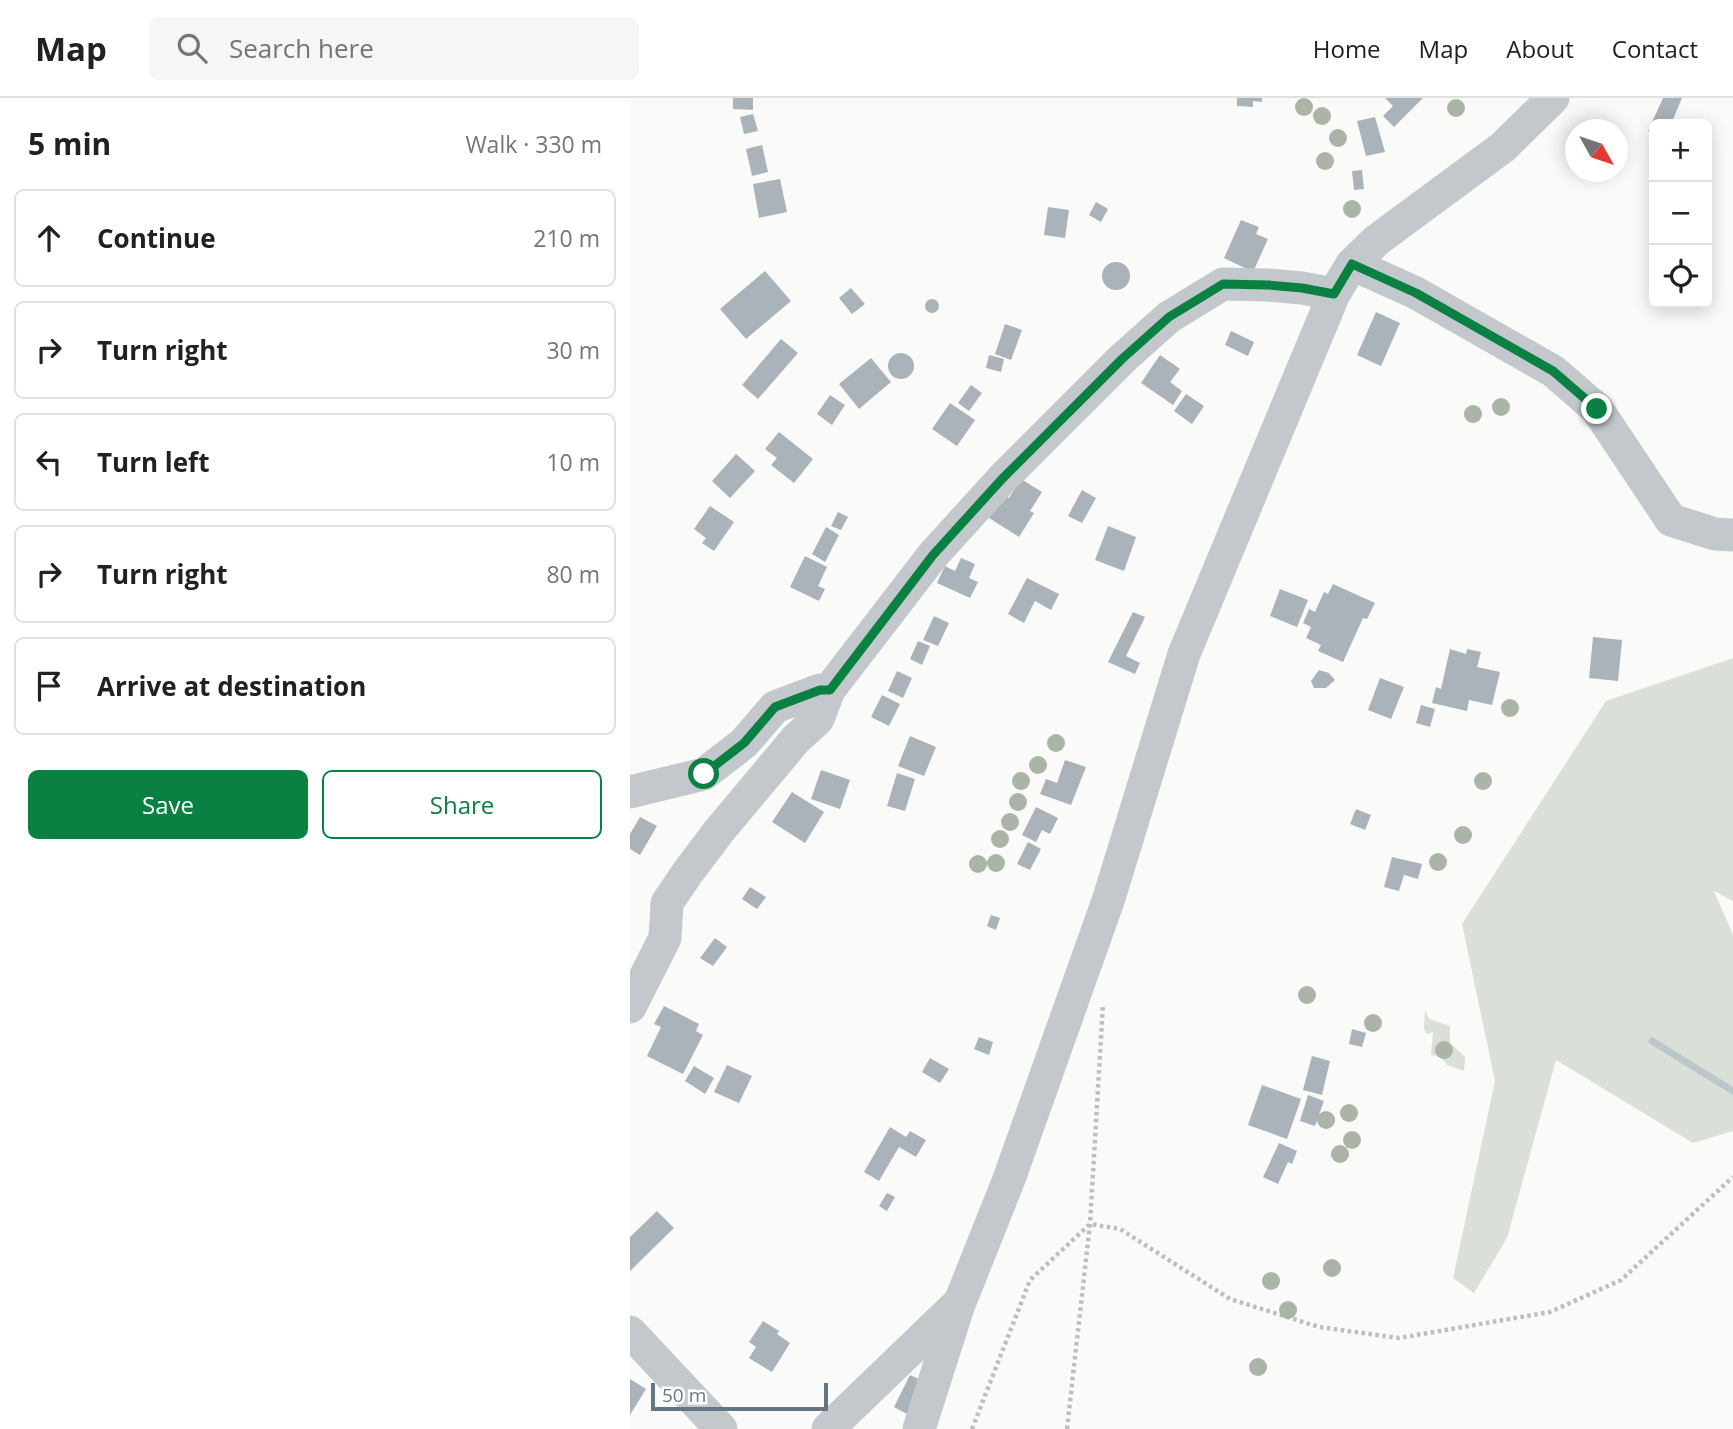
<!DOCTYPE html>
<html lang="en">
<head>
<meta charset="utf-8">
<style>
	body { margin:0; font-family:"Open Sans",sans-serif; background:#f6f6f6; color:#202124 }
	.controls { position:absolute; right:21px; top:21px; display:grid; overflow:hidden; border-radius:10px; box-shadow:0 4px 18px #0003 }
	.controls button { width:63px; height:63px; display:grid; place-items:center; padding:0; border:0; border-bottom:2px solid #e0e0e0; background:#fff; color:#202124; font:35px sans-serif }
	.compass { position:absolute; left:935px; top:21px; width:63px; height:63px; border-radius:50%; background:#fff; box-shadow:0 4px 18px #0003; rotate:130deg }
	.scale { position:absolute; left:21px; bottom:18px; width:177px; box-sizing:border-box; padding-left:7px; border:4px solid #657683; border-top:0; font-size:19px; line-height:24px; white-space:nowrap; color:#657683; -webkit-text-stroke:5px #fff; paint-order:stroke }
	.stop { position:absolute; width:21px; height:21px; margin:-16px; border:5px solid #0b8043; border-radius:50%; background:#fff }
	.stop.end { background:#0b8043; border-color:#fff; box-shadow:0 2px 7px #0008 }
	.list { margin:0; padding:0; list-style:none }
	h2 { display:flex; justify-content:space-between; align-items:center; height:91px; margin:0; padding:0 28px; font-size:30px }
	h2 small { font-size:23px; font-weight:400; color:#757577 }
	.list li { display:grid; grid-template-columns:46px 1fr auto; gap:21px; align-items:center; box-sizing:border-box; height:98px; margin:0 14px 14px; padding:0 14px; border:2px solid #e0e0e0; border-radius:10px }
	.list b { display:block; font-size:26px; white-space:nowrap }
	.list em { font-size:23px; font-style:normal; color:#757577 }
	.actions { display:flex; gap:14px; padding:21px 28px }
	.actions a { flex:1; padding:16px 0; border:2px solid #0b8043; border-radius:10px; text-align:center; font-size:24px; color:#0b8043 }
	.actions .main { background:#0b8043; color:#fff }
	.icon { flex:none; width:38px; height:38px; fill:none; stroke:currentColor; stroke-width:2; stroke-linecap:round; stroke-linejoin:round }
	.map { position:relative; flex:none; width:1103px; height:1331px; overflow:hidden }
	header { display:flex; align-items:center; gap:42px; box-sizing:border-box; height:98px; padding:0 35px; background:#fff; border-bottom:2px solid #e0e0e0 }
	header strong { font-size:33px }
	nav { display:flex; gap:38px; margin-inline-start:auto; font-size:24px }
	.search { width:490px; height:63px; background:#f6f6f6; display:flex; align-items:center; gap:18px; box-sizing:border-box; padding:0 24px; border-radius:10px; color:#757577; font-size:26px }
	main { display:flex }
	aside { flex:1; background:#fff }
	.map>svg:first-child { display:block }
	.green { fill:#dadfd7 }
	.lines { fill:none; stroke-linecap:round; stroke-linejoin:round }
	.stream { stroke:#bbc7cb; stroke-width:7 }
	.building { fill:#aab3b9 }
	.path { stroke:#bbbfc2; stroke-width:4.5; stroke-dasharray:3.5 3.5; stroke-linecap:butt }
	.minor { stroke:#c3c8cc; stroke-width:33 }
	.tree { fill:#aab4a7 }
	.route { stroke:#0b8043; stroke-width:9 }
</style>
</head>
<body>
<header>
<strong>Map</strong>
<div class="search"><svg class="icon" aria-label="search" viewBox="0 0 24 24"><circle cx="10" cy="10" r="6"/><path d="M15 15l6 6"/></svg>Search here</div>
<nav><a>Home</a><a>Map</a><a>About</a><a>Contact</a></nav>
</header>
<main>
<aside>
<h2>5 min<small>Walk · 330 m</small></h2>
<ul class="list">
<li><svg class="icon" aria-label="ahead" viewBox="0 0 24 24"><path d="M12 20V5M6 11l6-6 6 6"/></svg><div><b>Continue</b></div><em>210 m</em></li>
<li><svg class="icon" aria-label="right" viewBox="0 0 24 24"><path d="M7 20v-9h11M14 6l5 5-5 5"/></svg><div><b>Turn right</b></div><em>30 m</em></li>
<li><svg class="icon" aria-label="left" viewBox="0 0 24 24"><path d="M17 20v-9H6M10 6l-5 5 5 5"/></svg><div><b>Turn left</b></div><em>10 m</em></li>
<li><svg class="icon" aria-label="right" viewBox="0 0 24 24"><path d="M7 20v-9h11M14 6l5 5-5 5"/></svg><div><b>Turn right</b></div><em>80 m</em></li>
<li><svg class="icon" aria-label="arrive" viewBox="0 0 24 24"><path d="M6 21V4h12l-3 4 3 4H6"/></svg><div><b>Arrive at destination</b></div></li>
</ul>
<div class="actions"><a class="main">Save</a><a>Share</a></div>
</aside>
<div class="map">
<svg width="1103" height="1331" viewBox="0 0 1103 1331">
	<rect width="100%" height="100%" fill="#fafaf8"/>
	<path class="green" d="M1103,560V803L1084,793L1103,837V1033L1063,1045L926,962L877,1140L844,1195L823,1180L865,983L832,826L976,603Z
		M795,912L799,921L820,928V945L835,959L834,973L817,967L811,959L801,957L803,934L797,936L794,931Z"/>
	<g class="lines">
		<path class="stream" d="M1022,943L1103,993"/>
	</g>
	<path class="building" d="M103,0H123V12L103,11Z
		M607,0H632V4L623,3V9L607,8Z
		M755,0H793L764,29L753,18L763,8Z
		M1033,0H1052L1041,26H1024V36L1018,33Z
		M123,16L128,33L114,36L110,19Z
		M745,19L755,54L736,58L727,23Z
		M132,47L138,74L122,78L116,51Z
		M732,72L734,91L724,92L722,73Z
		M150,81L157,114L129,120L123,86Z
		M466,104L478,111L471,124L459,117Z
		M418,109L439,112L435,140L414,137Z
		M611,122L629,129L626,136L638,141L623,174L594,160Z
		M472 178a14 14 0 1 1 28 0a14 14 0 1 1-28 0Z
		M135,173L161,203L116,241L90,211Z
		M221,190L235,206L222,216L209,200Z
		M295 208a7 7 0 1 1 14 0a7 7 0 1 1-14 0Z
		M746,214L770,225L751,268L727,257Z
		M375,226L392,232L381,262L365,256Z
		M601,233L624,244L618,258L595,247Z
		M151,241L168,255L128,301L112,287Z
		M258 268a13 13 0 1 1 26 0a13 13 0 1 1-26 0Z
		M359,257L374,261L371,274L356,270Z
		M530,257L550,271L540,284L552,293L543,307L511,285Z
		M241,260L261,284L229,311L209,286Z
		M341,287L352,295L339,313L328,305Z
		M556,296L574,308L562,326L544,313Z
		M200,297L215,307L202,327L187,316Z
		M320,305L345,322L327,348L302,331Z
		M149,334L183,361L164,385L141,367L147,360L135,351Z
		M106,356L125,373L100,400L82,383Z
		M391,381L412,394L400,413L404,415L389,439L359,420L374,396L379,400Z
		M452,392L466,400L452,425L438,418Z
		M80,408L104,424L84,453L72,445L76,440L64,431Z
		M208,414L218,419L211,432L201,428Z
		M478,428L506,439L494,473L465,462Z
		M196,429L209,437L195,464L182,456Z
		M175,458L197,469L188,488L195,491L189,503L160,489Z
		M331,460L345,466L339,480L348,484L340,500L307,485L315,468L325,473Z
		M397,480L429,496L421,512L405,503L394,525L378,516Z
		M703,486L745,505L737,521L733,520L713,564L688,553L691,547L676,540L681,529L673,525L679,511L685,514L694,494L698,496Z
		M650,491L678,502L667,529L640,518Z
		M503,514L515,519L496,558L510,565L505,576L478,564Z
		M304,518L319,525L308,548L293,542Z
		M963,539L992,542L988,583L959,580Z
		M288,543L300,548L292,567L280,561Z
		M820,551L836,556L837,551L851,554L847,569L870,574L862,607L839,602L837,613L802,605L806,589L811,591Z
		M689,572L699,575L705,582L696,590H684L681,583Z
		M267,573L282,580L273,600L258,593Z
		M750,580L774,589L761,621L738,612Z
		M252,597L270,606L259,628L241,619Z
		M791,607L805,611L800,629L786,625Z
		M280,638L306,649L294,678L268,668Z
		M435,662L456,669L441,707L410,696L416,681L427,685Z
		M191,672L220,682L210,711L181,701Z
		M267,675L285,681L275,713L257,708Z
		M162,694L194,714L175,745L142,724Z
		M406,709L428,720L420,736L412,732L406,744L392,737Z
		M726,711L741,717L735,732L720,726Z
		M10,719L27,728L10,757L0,751V736Z
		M398,744L411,751L400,772L387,766Z
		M762,759L792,766L788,781L774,777L769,793L754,789Z
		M120,789L136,799L127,811L112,801Z
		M361,817L370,820L366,832L357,828Z
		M85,840L97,849L83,868L70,860Z
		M34,908L69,926L66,933L73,937L53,976L17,958L31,929L24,926Z
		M722,931L736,935L732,949L719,946Z
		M349,939L363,944L359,957L344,951Z
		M682,958L700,963L692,997L673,992Z
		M300,960L319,971L310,985L292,974Z
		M97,967L122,978L109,1005L84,994Z
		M64,968L84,980L75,996L55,983Z
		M632,987L671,1001L657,1041L618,1027Z
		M678,997L694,1003L685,1028L670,1023Z
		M260,1029L276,1039L280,1033L296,1042L286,1059L269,1049L249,1083L234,1074Z
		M649,1045L667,1053L662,1066L658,1064L648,1086L633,1079Z
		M257,1095L265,1099L257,1113L249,1108Z
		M27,1113L44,1130L0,1173V1139Z
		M133,1223L149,1233L147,1236L160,1245L142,1274L119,1260L126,1249L119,1244Z
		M280,1277L293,1283L277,1316L264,1309Z
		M0,1281L16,1291L0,1317Z"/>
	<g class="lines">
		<path class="path" d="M342,1331L400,1182L460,1126L490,1131L600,1201L689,1229L769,1240L920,1214L991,1182L1103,1079
			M437,1331L460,1126L473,906"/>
		<path class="minor" d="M722,166L786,195L923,273L967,311L1041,422L1085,436L1103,437
			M0,694L74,676L114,645L145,609L190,592H199
			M0,909L35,840L37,805L58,774L89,733L166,641L188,621L199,592L303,457L372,381L492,261L539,219L593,186L638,187L672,190L704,196
			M0,1234L91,1331
			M198,1331L330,1204L379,1081L479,800L554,556L704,196L722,166L747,142L873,49L923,0
			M289,1331L329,1206"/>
	</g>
	<g class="tree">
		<circle cx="674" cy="9" r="9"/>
		<circle cx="826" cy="10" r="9"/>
		<circle cx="692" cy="18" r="9"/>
		<circle cx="708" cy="40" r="9"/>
		<circle cx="695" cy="63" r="9"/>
		<circle cx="722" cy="111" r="9"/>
		<circle cx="871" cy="309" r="9"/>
		<circle cx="843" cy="316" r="9"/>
		<circle cx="880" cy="610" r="9"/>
		<circle cx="426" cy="645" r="9"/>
		<circle cx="408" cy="667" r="9"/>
		<circle cx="391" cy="683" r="9"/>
		<circle cx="853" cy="683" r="9"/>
		<circle cx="388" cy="704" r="9"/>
		<circle cx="380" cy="724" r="9"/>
		<circle cx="833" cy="737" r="9"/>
		<circle cx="370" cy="741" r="9"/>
		<circle cx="808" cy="764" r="9"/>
		<circle cx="366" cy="765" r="9"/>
		<circle cx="348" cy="766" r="9"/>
		<circle cx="677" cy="897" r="9"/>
		<circle cx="743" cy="925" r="9"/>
		<circle cx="814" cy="952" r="9"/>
		<circle cx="719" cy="1015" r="9"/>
		<circle cx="696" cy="1022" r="9"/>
		<circle cx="722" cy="1042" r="9"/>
		<circle cx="710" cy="1056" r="9"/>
		<circle cx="702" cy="1170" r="9"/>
		<circle cx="641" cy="1183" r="9"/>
		<circle cx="658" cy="1212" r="9"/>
		<circle cx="628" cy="1269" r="9"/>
	</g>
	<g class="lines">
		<path class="route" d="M74,676L114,645L145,609L190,592H200L303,457L372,381L492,261L539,219L593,186L638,187L672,190L704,196L722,166L786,195L923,273L967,311"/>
	</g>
</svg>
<div class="controls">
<button>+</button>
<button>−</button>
<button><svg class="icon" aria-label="locate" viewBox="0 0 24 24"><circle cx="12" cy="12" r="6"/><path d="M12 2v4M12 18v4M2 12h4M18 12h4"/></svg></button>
</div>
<svg class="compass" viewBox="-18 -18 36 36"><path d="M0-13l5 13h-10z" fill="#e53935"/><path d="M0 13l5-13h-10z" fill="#757577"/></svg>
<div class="scale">50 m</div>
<div class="stop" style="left:74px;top:676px"></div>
<div class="stop end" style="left:967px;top:311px"></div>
</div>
</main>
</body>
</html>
